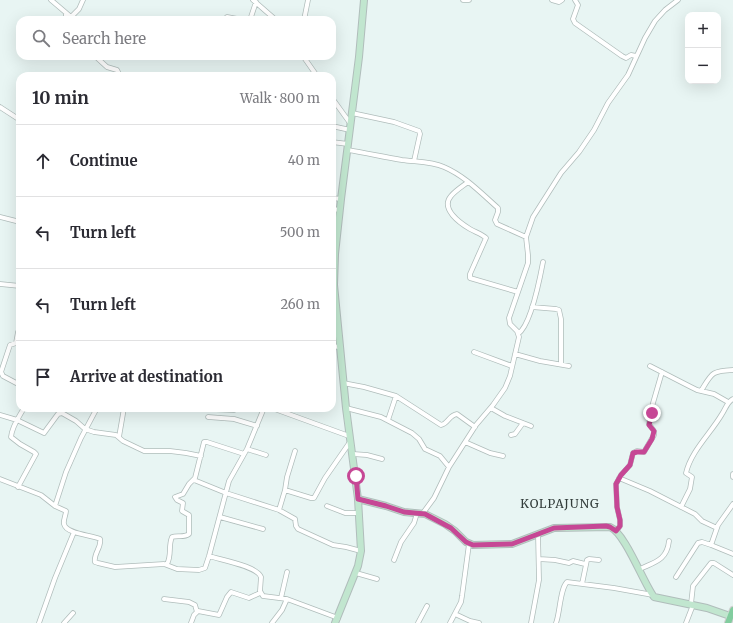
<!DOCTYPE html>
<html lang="en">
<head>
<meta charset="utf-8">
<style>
	body { margin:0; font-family:Merriweather,serif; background:#f2f2f3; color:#2b2b33 }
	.controls { position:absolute; right:12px; top:12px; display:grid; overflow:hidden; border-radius:8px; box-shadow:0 4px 16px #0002 }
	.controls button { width:36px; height:36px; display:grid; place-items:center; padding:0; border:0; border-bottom:1px solid #e1e1e2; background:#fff; color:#2b2b33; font:20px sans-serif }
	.stop { position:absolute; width:12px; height:12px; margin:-9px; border:3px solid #c64795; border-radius:50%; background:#fff }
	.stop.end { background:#c64795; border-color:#fff; box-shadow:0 1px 4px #0008 }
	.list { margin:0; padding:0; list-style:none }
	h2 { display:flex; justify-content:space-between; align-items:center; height:52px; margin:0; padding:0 16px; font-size:17px }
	h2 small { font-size:13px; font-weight:400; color:#7c7c81 }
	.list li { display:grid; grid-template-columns:26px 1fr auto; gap:12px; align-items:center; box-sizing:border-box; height:72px; padding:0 16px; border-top:1px solid #e1e1e2 }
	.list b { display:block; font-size:15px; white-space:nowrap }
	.list em { font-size:13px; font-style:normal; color:#7c7c81 }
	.icon { flex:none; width:22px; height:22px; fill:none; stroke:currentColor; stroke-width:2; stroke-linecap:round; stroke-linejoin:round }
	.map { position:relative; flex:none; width:733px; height:623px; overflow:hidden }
	.search { position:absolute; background:#fff; box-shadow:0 4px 16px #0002; left:16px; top:16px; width:320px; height:44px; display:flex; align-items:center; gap:10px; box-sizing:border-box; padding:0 14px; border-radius:12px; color:#7c7c81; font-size:15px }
	.panel { position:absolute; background:#fff; box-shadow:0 4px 16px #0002; left:16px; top:72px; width:320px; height:340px; border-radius:12px }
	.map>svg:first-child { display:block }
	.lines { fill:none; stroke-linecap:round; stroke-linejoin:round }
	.street-casing { stroke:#b0bdbb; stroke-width:5.5 }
	.secondary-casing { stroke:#b0bdbb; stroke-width:8 }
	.primary-casing { stroke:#cecfcf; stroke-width:8 }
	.street { stroke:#fff; stroke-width:4 }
	.secondary { stroke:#c1e6cf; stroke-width:6 }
	.primary { stroke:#82cd9f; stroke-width:6 }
	.route { stroke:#c64795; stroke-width:5 }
	.labels { text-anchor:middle; stroke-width:3.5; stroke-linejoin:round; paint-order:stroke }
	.quarter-label { font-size:12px; letter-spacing:1px; fill:#333d3b; stroke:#e8f5f3 }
</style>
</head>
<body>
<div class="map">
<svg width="733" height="623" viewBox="0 0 733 623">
	<rect width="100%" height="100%" fill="#e8f5f3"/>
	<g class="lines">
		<g class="street-casing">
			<path id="street" d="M51,0L71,17L79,9L83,0
				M253,0L276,20
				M463,0H469
				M552,0L559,2L562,0
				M575,0L578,5L573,19L575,23L622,56L626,58L631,55L636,56
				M66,20V13
				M224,20L227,17L243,20
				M250,20L256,2
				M304,20L308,0
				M95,56L107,67L117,70L120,76
				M303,56L317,76
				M332,98L350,123
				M0,107L20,120
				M352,113L394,122L419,131L420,134L414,161
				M332,126L350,130
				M332,142L348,144
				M348,150C366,153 384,157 402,160C416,162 431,161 444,167C465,176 481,193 498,208V212L495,220L497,224L526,237
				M468,182C463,186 456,190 451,196C440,209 460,223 470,229C475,232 482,234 486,238L470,274V278L518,292
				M332,198L341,199
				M332,209L340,210
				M0,217L20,222
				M0,284L20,286
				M532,307L556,309L559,310L561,319V364
				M20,329L18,332L16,343L10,345L1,372L3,376L20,385
				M518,334C531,325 540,278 543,262
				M332,346L339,347
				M474,352L512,366
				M515,354L540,361L569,366
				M650,366L689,386L697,390L714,394L728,402
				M343,383L364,387L396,396L441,425C448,424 449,415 457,414L475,427
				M701,391C712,373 711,371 733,370
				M272,408L349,436
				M346,408L381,417L412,433L419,439L425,449L440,456L449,467
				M491,408L505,416L531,426
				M210,409L234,410
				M0,415L17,420L44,433L58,414L62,413L76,421L85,429L94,432L116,435L123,441L144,451H170L186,453L201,456
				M208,417L234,419L257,426
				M388,420L396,396
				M511,435L515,434L523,423
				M119,437L124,408
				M465,442L490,453L503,456
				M247,449L266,455
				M353,454L367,455L382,459
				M733,474V477
				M619,478L650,491L695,514L702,521L717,528
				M0,479L41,495L55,506L66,511C66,515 63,520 64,524C66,534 92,535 100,539C102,547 93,554 95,562L98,563L115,567L164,564L177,569L199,570L205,568L209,556L229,481L247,449L264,408
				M194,480L226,493L279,510L295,519L296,526L298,529L333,545L346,547L361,551
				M18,487L36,454L34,452L20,444L11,437C12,426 19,417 24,408
				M285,490L287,477L295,451
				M733,504L718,525L711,545L733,554
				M55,506L66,472L81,438L97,408
				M327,506L345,513H359
				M681,507L690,489L692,477L686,473C691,451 711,433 722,414C726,408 727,402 733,399
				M279,510L285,490L311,498H314L325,478L350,442
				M423,513L434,498L449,467L476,425L493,405L505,388L510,376L519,337L517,331L510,324L509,318L528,263V255L526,237L533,217L561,173L579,152L594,130L608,103L628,75L645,38L655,21L665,10L678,0
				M220,517L263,529
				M616,531L620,526V520L617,507L616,484L621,475L630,465L633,453L637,451L644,452L654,435V431L649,424L653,403L662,372
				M209,556C221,560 257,566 261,577L260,591L263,596L287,599L338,618
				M539,559L555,560L569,563L573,561L585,564
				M394,560L401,542L414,523L417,513
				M167,564C172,555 168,546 172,537C177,535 184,538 189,534V515L182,511L183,503L177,500L175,497L183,494L189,484L195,478L204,442H207L244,454
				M640,569C655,562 667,560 669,541
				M356,573L377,579
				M676,577L698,543L702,542L711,545
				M582,584L587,560L589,559L599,560
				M281,598L287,572
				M164,599L189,602L195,605L197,612
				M691,604L693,586L711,563H714L733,575
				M455,614L470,621L479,623
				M39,623L55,578L74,532
				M64,623L73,613
				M191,623L194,615L198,611L219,615L227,597L231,592L249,598L260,593
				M272,623L282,610L287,599
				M418,623L427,606
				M450,623L461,602L462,596L469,544
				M531,623L539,580L538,534
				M556,623C560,613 560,589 567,582L614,588L653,595
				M686,623L693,605"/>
		</g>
		<g class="secondary-casing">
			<path id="secondary" d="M358,499L386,506L404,512L425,514L445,524L455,531L466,542L473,545L512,544L554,528L610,527C625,533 643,582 654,597L707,608L730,616
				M335,623L358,566L361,551L358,499L346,408L334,285L335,254L341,199L359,57L364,0"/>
		</g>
		<g class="primary-casing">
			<path id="primary" d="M728,623L733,610"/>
		</g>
		<use href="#street" class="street"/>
		<use href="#secondary" class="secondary"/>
		<use href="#primary" class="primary"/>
	</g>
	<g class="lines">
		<path class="route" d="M356,476L358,499L386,506L404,512L425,514L451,528L466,542L473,545L512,544L554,528L606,526L610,527L616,531L620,526V520L617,507L616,484L621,475L630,465L633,453L637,452H644L652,439L654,431L649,425L652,413"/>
	</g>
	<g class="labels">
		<g class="quarter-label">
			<text x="560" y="508">KOLPAJUNG</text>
		</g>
	</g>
</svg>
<div class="controls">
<button>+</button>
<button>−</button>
</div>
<div class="stop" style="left:356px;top:476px"></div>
<div class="stop end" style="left:652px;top:413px"></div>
<div class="search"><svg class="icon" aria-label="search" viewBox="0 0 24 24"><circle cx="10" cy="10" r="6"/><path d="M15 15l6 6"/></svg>Search here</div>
<section class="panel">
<h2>10 min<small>Walk · 800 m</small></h2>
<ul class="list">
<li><svg class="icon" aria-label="ahead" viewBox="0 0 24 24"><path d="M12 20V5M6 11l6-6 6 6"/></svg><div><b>Continue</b></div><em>40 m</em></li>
<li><svg class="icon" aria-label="left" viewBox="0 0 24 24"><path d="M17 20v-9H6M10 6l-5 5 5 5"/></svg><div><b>Turn left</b></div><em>500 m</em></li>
<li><svg class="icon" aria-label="left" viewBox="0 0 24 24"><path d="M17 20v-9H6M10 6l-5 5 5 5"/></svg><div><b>Turn left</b></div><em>260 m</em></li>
<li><svg class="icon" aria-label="arrive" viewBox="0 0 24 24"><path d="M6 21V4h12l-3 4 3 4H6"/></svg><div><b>Arrive at destination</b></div></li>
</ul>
</section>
</div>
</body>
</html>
